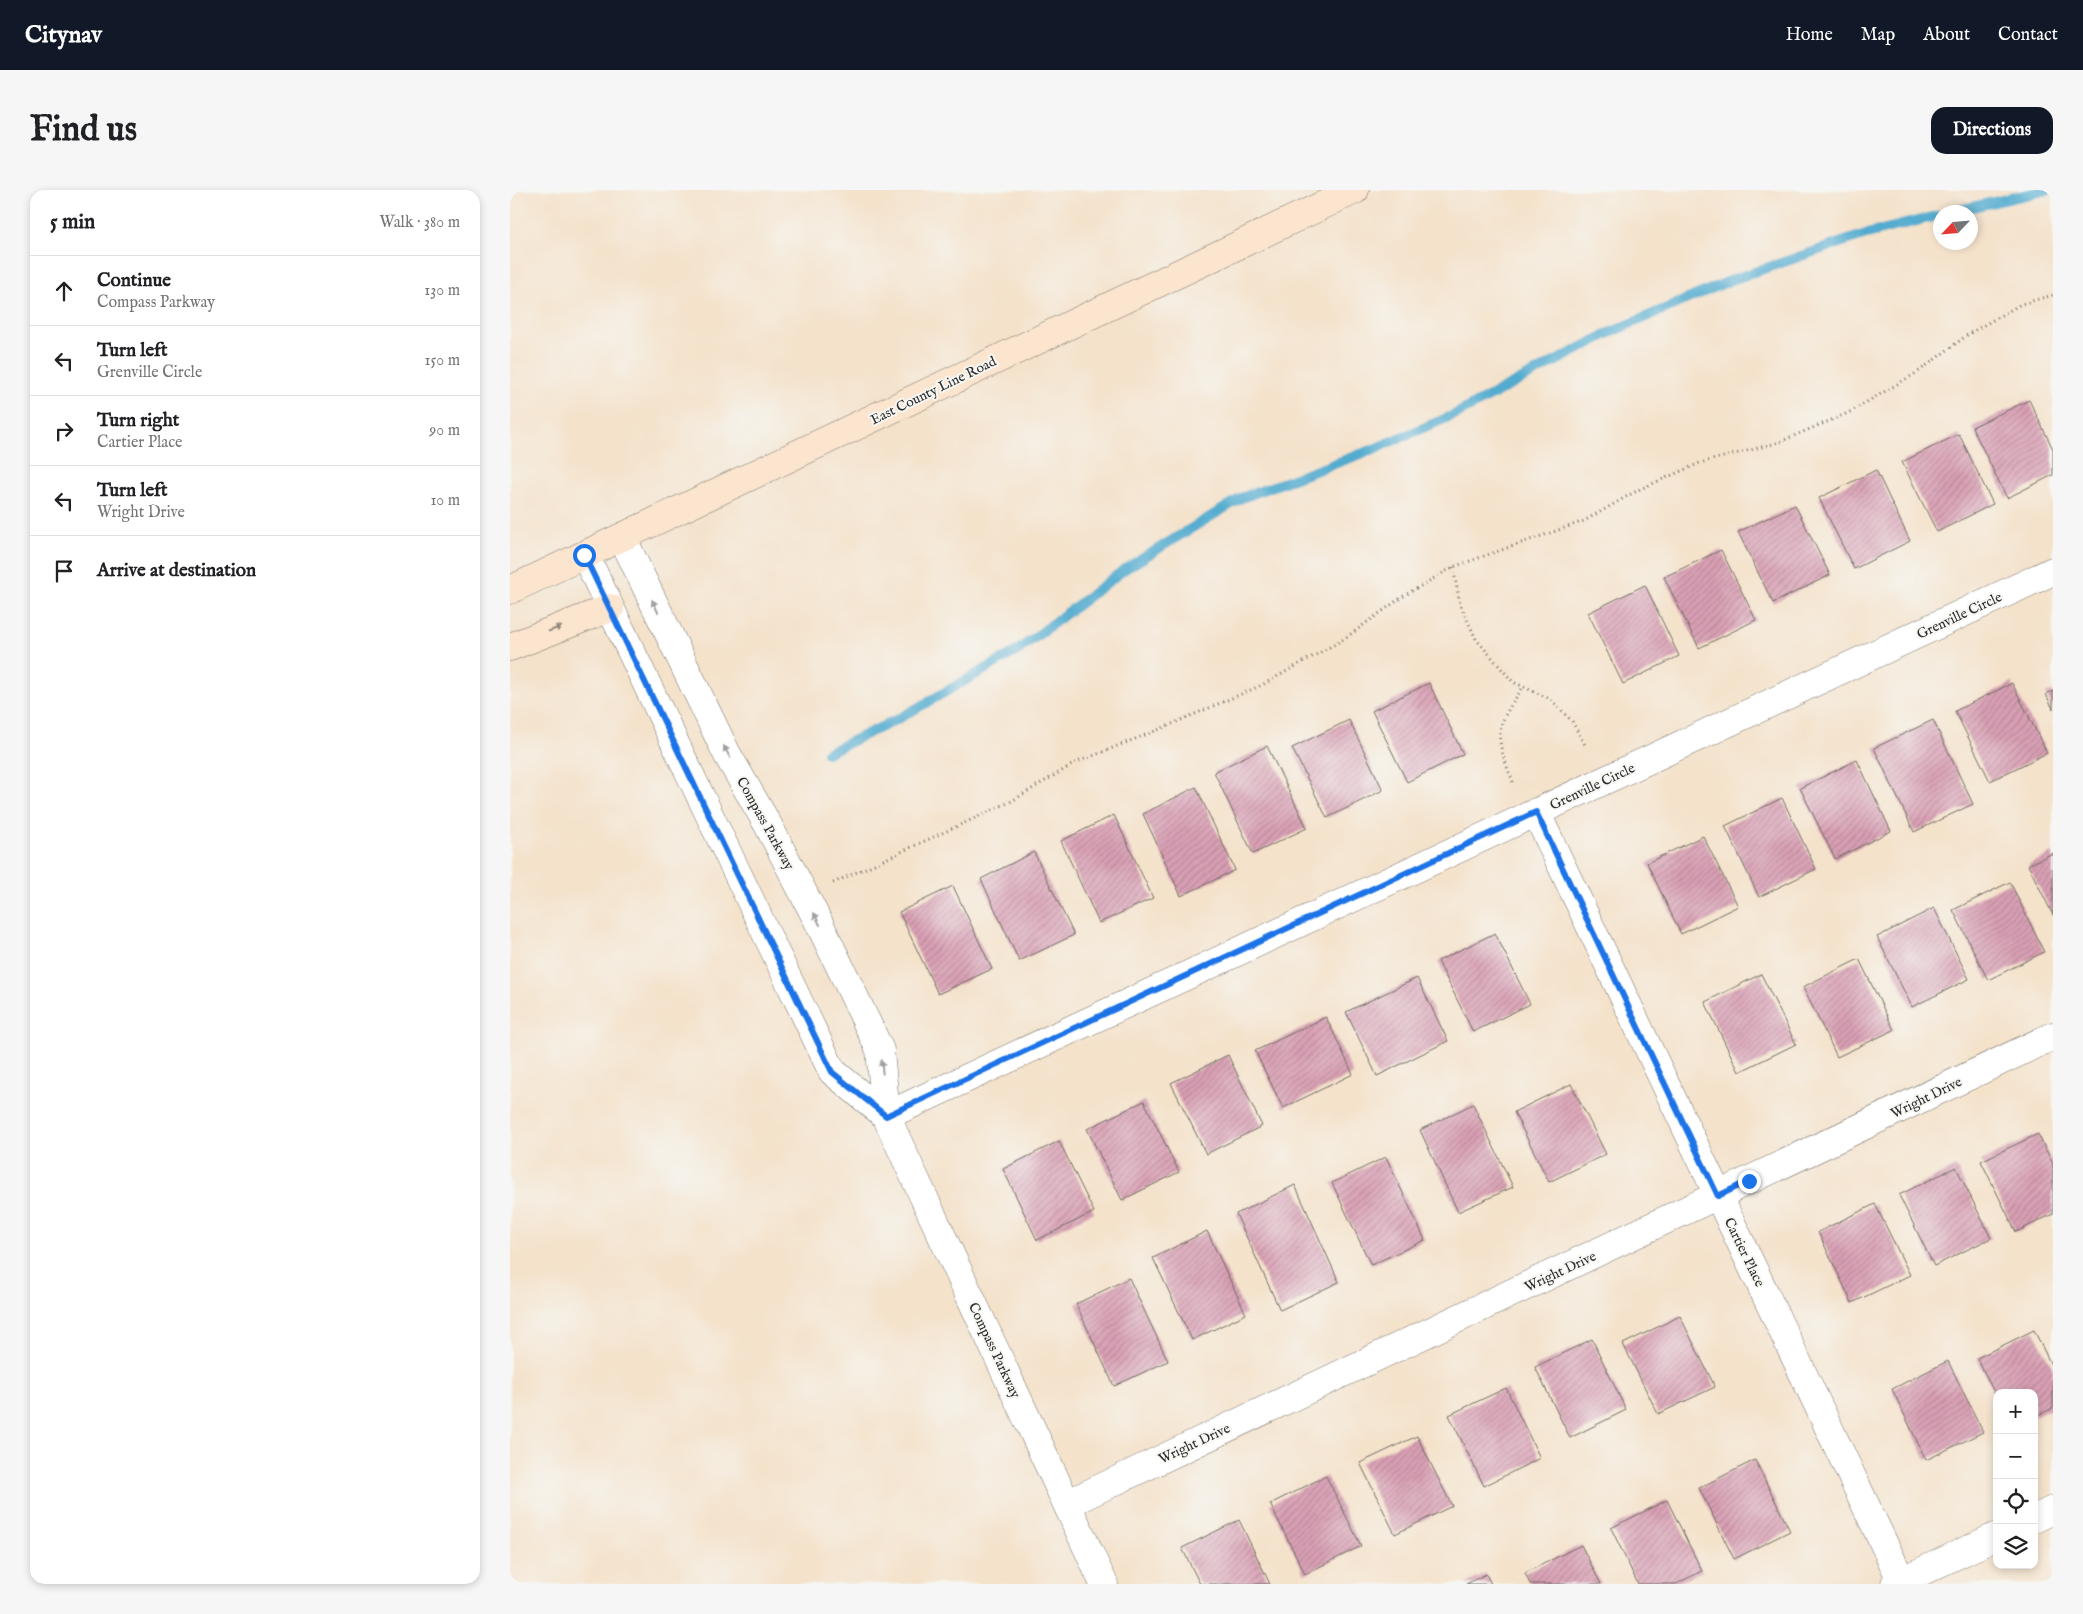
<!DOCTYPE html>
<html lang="en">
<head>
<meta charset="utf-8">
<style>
	body { margin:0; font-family:"IM FELL English",serif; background:#f6f6f6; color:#202124 }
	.controls { position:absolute; right:15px; bottom:15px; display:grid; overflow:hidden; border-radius:10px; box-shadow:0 2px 8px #0003 }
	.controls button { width:45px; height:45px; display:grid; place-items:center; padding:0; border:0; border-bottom:1px solid #e0e0e0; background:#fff; color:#202124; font:25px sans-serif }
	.compass { position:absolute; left:1423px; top:15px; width:45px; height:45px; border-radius:50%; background:#fff; box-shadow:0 2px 8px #0003; rotate:244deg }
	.stop { position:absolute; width:15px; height:15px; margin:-11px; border:4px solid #1a73e8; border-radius:50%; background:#fff }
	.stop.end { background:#1a73e8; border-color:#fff; box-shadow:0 1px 5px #0008 }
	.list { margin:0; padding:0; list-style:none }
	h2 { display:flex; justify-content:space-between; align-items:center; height:65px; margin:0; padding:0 20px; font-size:21px }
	h2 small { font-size:16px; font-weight:400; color:#757577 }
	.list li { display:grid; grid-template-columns:32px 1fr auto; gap:15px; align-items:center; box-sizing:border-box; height:70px; padding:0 20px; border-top:1px solid #e0e0e0 }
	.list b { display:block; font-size:19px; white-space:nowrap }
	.list p { margin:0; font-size:16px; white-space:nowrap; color:#757577 }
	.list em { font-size:16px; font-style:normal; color:#757577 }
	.icon { flex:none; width:28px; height:28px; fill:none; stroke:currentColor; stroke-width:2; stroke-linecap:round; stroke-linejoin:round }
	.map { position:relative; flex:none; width:1543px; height:1394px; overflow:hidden; border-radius:15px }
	header { display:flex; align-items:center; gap:30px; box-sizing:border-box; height:70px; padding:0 25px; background:#111827; color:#fff }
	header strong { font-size:24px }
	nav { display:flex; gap:28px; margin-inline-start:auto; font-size:18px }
	.intro { display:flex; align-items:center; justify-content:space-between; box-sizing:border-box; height:120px; padding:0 30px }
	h1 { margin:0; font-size:35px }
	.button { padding:12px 22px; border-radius:15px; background:#111827; color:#fff; font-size:18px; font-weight:700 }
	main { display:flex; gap:30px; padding:0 30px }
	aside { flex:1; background:#fff; border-radius:15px; box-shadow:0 2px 8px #0003 }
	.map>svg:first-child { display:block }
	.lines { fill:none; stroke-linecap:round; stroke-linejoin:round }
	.stream { stroke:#52abcf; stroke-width:10 }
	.building { fill:url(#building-hatch) }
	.street-casing { stroke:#716b63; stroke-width:29 }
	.secondary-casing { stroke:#716b63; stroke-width:29 }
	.path { stroke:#716b63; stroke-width:3; stroke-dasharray:1 4; stroke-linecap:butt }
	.street { stroke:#fff; stroke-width:28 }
	.secondary { stroke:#fbe5cf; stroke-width:28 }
	.oneway { fill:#a0a0a0 }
	.oneway2 { fill:#93887d }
	.route { stroke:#1a73e8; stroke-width:6 }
	.labels { text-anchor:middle; stroke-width:4; stroke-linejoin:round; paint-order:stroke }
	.street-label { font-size:14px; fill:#2b2b2b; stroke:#f6f6f2 }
</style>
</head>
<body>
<header>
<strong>Citynav</strong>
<nav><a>Home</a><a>Map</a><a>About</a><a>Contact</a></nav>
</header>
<div class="intro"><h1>Find us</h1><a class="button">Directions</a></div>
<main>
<aside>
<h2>5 min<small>Walk · 380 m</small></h2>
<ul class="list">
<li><svg class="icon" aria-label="ahead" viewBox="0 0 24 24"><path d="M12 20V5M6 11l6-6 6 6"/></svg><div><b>Continue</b><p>Compass Parkway</p></div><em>130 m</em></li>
<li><svg class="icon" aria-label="left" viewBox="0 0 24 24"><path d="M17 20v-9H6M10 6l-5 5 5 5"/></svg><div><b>Turn left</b><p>Grenville Circle</p></div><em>150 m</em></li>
<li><svg class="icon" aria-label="right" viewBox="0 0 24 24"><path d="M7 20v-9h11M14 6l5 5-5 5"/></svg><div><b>Turn right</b><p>Cartier Place</p></div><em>90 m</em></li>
<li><svg class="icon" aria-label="left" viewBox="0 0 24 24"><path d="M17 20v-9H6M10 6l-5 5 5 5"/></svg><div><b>Turn left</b><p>Wright Drive</p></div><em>10 m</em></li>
<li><svg class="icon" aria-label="arrive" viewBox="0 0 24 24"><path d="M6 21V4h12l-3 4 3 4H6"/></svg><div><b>Arrive at destination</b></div></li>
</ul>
</aside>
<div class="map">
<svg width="1543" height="1394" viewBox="0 0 1543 1394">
	<defs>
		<pattern id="building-hatch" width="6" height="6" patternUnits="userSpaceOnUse" patternTransform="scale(1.25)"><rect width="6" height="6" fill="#daa0b5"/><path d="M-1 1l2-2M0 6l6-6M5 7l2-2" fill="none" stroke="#b18393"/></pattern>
	</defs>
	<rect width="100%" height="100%" fill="#f6f6f2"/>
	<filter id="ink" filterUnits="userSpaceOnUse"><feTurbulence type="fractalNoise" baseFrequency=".02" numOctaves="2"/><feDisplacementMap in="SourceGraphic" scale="10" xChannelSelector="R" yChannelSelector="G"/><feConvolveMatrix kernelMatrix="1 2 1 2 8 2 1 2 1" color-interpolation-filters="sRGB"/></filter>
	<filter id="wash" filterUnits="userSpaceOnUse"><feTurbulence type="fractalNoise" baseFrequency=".0096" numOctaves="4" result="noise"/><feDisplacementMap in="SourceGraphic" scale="20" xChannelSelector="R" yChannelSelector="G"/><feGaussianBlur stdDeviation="1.12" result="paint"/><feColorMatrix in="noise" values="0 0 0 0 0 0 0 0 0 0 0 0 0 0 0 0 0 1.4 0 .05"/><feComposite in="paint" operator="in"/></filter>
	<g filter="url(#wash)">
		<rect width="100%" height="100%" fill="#f4e2cb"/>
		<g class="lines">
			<path class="stream" d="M1440,22L1537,0
				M317,563L388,529L507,461L615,379L731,308L859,261L946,224L1099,143L1224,89L1353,45L1430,25"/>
		</g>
		<g id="blocks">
			<path class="building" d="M1519,210L1543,259V285L1497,308L1462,237Z
				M1449,244L1483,314L1427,342L1392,272Z
				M1366,280L1400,351L1344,379L1309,308Z
				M1285,315L1320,385L1263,413L1228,342Z
				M1211,360L1246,430L1189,458L1154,387Z
				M1135,395L1169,466L1113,494L1078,423Z
				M919,493L953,564L897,592L862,521Z
				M1502,493L1537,563L1480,591L1445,521Z
				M1543,501V519L1536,504Z
				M839,530L873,600L817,628L782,558Z
				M1423,530L1463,614L1404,642L1364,558Z
				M757,556L797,638L743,664L704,582Z
				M1347,570L1381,641L1325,669L1290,598Z
				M686,597L725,680L671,706L633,624Z
				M1272,608L1306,679L1249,707L1215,636Z
				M604,625L643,708L589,733L551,651Z
				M1193,646L1228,716L1171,744L1137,673Z
				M524,662L564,745L509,771L471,689Z
				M1543,663V725L1518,675Z
				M1500,692L1534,762L1478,790L1443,720Z
				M443,696L482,779L428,804L389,722Z
				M1424,718L1459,789L1402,817L1367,747Z
				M985,743L1020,814L963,842L928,771Z
				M1349,769L1384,840L1327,867L1293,797Z
				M1251,784L1286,854L1229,882L1195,812Z
				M907,788L938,851L867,886L836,822Z
				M816,827L843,884L773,918L745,861Z
				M718,865L752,936L696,964L661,893Z
				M1061,894L1096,964L1039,992L1004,922Z
				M634,911L669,982L612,1010L577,939Z
				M963,914L1003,997L948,1022L910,940Z
				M1528,944L1543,974V1024L1506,1042L1471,971Z
				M549,951L584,1022L527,1050L493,979Z
				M876,967L915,1050L861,1075L822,993Z
				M1446,977L1481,1048L1424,1076L1389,1005Z
				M785,995L829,1092L770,1120L726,1024Z
				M1365,1014L1400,1085L1342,1113L1308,1042Z
				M697,1041L736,1124L682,1150L643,1068Z
				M619,1088L658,1171L604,1196L566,1114Z
				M1170,1126L1205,1197L1148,1224L1113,1154Z
				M1524,1140L1543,1179V1218L1524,1227V1203H1487V1208L1467,1168Z
				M1082,1149L1116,1220L1060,1248L1025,1177Z
				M1438,1171L1473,1242L1416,1270L1382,1199Z
				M996,1198L1030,1268L974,1296L939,1225Z
				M907,1246L942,1316L885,1344L850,1273Z
				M1245,1270L1280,1341L1224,1369L1189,1298Z
				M816,1286L851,1356L795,1384L760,1314Z
				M1157,1310L1192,1381L1166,1394H1128L1101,1338Z
				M729,1330L760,1394H690L672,1358Z
				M1071,1355L1091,1394H1020L1015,1383Z
				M976,1384L981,1394H956Z"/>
		</g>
	</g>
	<g filter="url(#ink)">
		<use href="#blocks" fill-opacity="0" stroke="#716b63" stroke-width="1"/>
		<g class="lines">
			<g class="street-casing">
				<path id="street" d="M112,347L217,564L258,635L309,733L370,860L376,926L594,1394
					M75,365L322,881L376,926
					M1026,622L1393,1394
					M376,926L1543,381
					M557,1314L1543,846
					M1524,1329L1543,1320
					M1385,1394L1487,1346"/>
			</g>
			<g class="secondary-casing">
				<path id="secondary" d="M0,400L845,0
					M0,457L100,418"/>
			</g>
			<path class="path" d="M943,377L950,414L966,449L1003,492L1040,509L1062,531L1076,557
				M1003,592C984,545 984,538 1014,496
				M323,693L500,612L565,573L655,537L752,495L834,449L892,407L943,377L1074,331L1130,299L1190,273L1267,253L1338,223L1408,182L1460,143L1511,114L1543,105"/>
			<use href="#street" class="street"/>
			<use href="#secondary" class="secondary"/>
		</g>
		<defs><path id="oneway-solid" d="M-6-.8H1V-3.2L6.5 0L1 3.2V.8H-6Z" transform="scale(1.25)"/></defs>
		<g class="oneway">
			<use href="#oneway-solid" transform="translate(145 416) rotate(-116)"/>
			<use href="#oneway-solid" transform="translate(217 562) rotate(-118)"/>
			<use href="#oneway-solid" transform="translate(307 729) rotate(-117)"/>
			<use href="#oneway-solid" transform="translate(372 877) rotate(-96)"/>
		</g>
		<use class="oneway2" href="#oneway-solid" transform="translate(45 439) rotate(-21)"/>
	</g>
	<g class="lines" filter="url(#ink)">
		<path class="route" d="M74,365L322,882L376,926L1026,622L1208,1006L1239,991"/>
	</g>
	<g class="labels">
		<g class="street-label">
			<text transform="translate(423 200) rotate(-26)" y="5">East County Line Road</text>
			<text transform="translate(1449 425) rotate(-25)" y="5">Grenville Circle</text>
			<text transform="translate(1082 596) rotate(-25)" y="5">Grenville Circle</text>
			<text transform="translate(256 633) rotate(61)" y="5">Compass Parkway</text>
			<text transform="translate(1416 907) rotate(-26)" y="5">Wright Drive</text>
			<text transform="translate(1235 1062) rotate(64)" y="5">Cartier Place</text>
			<text transform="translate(1050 1081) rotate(-25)" y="5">Wright Drive</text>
			<text transform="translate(485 1160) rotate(65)" y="5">Compass Parkway</text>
			<text transform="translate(684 1253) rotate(-25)" y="5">Wright Drive</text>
		</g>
	</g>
</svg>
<div class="controls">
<button>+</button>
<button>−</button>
<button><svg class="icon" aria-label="locate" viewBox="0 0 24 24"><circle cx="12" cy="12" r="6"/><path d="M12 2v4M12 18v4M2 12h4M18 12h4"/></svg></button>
<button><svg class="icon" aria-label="layers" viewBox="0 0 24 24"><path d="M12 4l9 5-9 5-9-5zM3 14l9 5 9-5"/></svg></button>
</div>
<svg class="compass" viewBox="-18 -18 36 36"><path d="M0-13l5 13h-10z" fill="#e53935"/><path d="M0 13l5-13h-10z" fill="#757577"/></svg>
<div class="stop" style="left:74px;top:365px"></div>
<div class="stop end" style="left:1239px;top:991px"></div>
</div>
</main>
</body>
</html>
